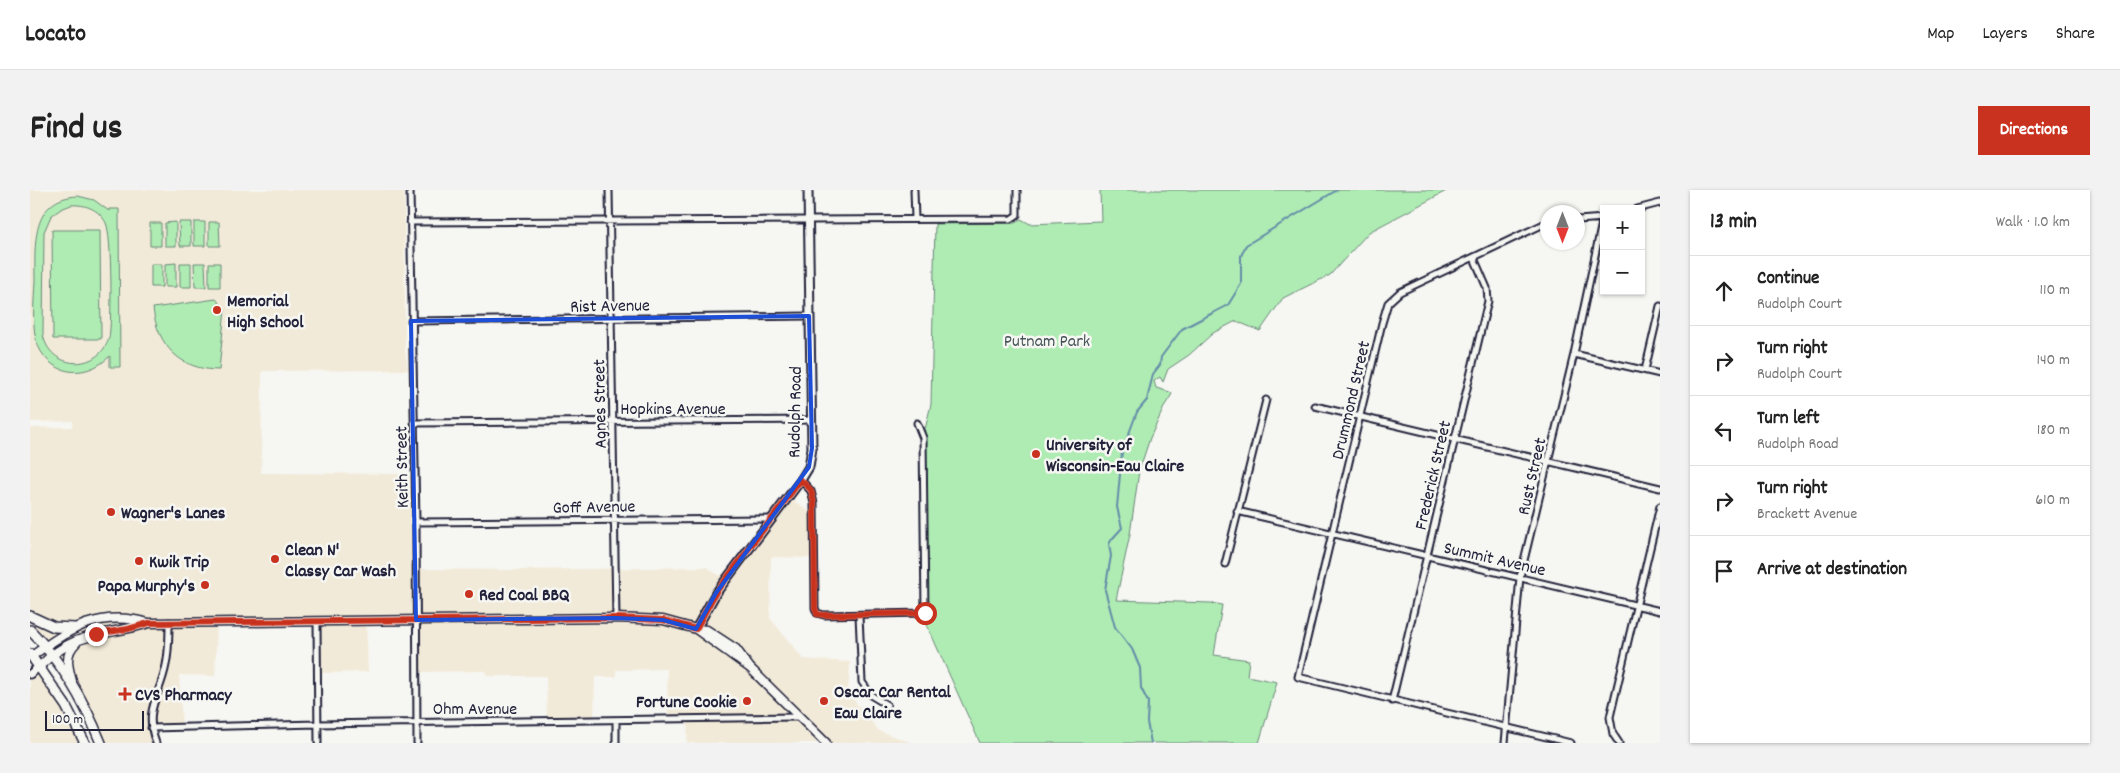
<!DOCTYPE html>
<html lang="en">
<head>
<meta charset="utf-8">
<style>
	body { margin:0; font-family:Dekko,sans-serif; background:#f2f2f2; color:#222 }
	.controls { position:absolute; right:15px; top:15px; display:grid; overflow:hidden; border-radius:0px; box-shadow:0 1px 4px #0004 }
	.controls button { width:45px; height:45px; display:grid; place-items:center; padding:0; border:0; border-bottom:1px solid #e0e0e0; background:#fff; color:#222; font:25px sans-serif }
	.compass { position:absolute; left:1510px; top:15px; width:45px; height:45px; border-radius:50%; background:#fff; box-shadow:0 1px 4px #0004; rotate:180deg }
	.scale { position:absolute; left:15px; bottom:12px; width:99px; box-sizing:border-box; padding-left:5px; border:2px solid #22223b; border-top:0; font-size:14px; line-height:18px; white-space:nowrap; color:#22223b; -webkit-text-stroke:4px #f6f6f2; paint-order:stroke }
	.stop { position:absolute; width:15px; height:15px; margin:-11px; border:4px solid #c8321e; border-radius:50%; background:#fff }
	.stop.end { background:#c8321e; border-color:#fff; box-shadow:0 1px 5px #0008 }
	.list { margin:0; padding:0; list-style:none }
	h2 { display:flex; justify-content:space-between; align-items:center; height:65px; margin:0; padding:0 20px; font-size:21px }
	h2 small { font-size:16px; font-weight:400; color:#767676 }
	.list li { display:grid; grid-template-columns:32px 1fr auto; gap:15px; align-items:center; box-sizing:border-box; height:70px; padding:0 20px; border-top:1px solid #e0e0e0 }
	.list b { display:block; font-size:19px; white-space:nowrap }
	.list p { margin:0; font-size:16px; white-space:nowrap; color:#767676 }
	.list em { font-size:16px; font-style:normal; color:#767676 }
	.icon { flex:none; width:28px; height:28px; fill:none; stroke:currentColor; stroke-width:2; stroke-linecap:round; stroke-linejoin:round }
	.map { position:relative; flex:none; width:1630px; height:553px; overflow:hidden; border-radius:0px }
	header { display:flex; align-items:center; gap:30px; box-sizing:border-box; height:70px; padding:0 25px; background:#fff; border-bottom:1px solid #e0e0e0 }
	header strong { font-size:24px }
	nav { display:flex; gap:28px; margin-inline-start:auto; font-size:18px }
	.intro { display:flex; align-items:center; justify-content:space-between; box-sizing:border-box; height:120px; padding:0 30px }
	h1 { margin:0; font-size:35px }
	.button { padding:12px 22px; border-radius:0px; background:#c8321e; color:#fff; font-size:18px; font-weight:700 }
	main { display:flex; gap:30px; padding:0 30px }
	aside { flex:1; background:#fff; border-radius:0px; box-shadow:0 1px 4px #0004 }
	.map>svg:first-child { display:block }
	.built { fill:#f2ead8 }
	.green { fill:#afecb3; stroke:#688777; fill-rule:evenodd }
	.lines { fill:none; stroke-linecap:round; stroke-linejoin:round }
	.stream { stroke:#638ca8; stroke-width:2 }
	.minor-casing { stroke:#22223b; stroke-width:9 }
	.tertiary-casing { stroke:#22223b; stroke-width:11 }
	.secondary-casing { stroke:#22223b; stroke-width:11 }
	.primary-casing { stroke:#22223b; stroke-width:12 }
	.minor { stroke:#f6f6f2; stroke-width:5 }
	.tertiary { stroke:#f6f6f2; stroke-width:7 }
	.secondary { stroke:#f6f6f2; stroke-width:8 }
	.primary { stroke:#f6f6f2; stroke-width:9 }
	.route { stroke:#c8321e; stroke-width:6 }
	.marked { fill:none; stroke:#1d4ed8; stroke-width:4; stroke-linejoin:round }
	.poi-dot { fill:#c8321e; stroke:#f6f6f2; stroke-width:2 }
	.labels { text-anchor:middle; stroke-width:5; stroke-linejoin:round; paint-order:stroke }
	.poi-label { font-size:18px; font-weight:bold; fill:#22223b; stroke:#f6f6f2; text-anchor:start }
	.street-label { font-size:18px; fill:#22223b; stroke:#f6f6f2 }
	.park-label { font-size:18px; fill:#455459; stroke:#f6f6f2 }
</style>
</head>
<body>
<header>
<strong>Locato</strong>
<nav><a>Map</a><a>Layers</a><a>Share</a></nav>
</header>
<div class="intro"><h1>Find us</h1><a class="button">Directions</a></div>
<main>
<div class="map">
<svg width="1630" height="553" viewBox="0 0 1630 553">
	<rect width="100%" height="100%" fill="#f6f6f2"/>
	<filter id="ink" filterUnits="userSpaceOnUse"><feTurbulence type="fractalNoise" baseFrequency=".02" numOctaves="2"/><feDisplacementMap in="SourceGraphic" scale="10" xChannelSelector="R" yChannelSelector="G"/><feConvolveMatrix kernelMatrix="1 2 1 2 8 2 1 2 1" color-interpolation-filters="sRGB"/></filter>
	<g filter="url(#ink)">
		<path class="built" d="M0,0H374L375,161L378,180L232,181L231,283L385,284L386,379L494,380L676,377L690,386L708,373L758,308L770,315L784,326V368L741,367L740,428L773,469L820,472L818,503L849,541L882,553H657L658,530H638L637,479L586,480V487H565L564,531L517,532L516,486H457L456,481L386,482V431H336L338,482L287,483V431L187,432L185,486L149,485L152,537L121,538L126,553H71L37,487L0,430V238L42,237L43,231L0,232Z
			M0,464L55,553H0Z"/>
		<path class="green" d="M1070,0H1418L1339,42L1300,85L1253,108L1230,141L1206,131L1183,143L1159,165L1138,179L1133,192L1130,187L1124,191L1126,198L1140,202L1142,204L1135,215L1120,248L1109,281L1100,344L1086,410L1181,413L1192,415L1184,465L1219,470L1217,486L1247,492L1229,553H950L893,426L895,425L893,248L901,214L905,34L985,33L991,29L1000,34L1071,31Z
			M48,6L64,10L79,21V19H89L90,177H80V166C55,191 17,186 6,150C2,132 4,111 5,92C5,56 0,8 48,6ZM41,15C55,14 69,19 76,33C82,45 82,132 79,148C68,183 19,180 13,144L14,42L21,26L31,19Z
			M146,32V56H135V33Z
			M149,32H161V56H150Z
			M164,32H175V56H164Z
			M179,32H189L190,56H179Z
			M120,33H131V56H120Z
			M22,40H70L71,149H23Z
			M146,73V97H135V74Z
			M150,73H161V97H150Z
			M164,73H175L176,97H165Z
			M179,73H190V97H179Z
			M121,74H132V97H121Z
			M186,109L195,119L189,180C150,180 127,155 123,118Z"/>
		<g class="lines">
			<path class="stream" d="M1121,553L1117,532L1118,512L1111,498L1110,478L1102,459L1085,437L1075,400L1081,366L1079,354L1082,349L1092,338L1087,317L1092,262L1107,222L1117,210L1123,184L1130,175L1131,167L1152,139L1198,115L1211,94V66L1216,55L1307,0"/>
			<g class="minor-casing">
				<path id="minor" d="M380,0L386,332L387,553
					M579,0L586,428
					M884,0L885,29
					M1607,19L1630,13
					M1548,30L1574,28
					M380,32L981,29L987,25V0
					M1518,32L1370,102L1358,113L1352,133L1268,487L1541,553
					M381,131L779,126
					M1544,164L1630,184
					M1615,180L1630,116
					M1285,216L1630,298
					M385,233L782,230
					M771,290L781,301L784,313L785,418L787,423L794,425L895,423L893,248L887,233
					M1207,321L1630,421
					M386,332L742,329
					M1195,374L1236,210
					M829,425L832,492L842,506L857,515
					M287,431L288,553
					M1362,511L1458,111L1457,98L1444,68
					M121,538L287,534L769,527
					M126,553C113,519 130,507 136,475C139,461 139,446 139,432
					M586,553V531
					M1475,553L1490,387L1544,164L1573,28
					M1589,553L1583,544L1580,527L1630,316"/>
			</g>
			<g class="tertiary-casing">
				<path id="tertiary" d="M666,439L686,403L771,290L779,277L782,258L778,0
					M0,484L9,477"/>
			</g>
			<g class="secondary-casing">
				<path id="secondary" d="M666,439L720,478L796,553
					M2,466C40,438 70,419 119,433
					M9,477C47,439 74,447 119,433L586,428L633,430L666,439L677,440L706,459L720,478
					M42,491C38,477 34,464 46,453"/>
			</g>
			<g class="primary-casing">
				<path id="primary" d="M0,426L24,437L45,438
					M0,440C31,471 55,513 71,553
					M0,464L36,516L55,553"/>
			</g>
			<use href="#minor" class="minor"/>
			<use href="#tertiary" class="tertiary"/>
			<use href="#secondary" class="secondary"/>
			<use href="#primary" class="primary"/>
		</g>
	</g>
	<g class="lines" filter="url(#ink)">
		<path class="route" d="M66,444L98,439L119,433L586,428L633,430L666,439L686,402L771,290L781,300L784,313L785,418L787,424L794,425L895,423"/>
	</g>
	<path class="marked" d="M779,126L782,258L779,277L686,403L666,439L633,430L586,428L386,430L381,131Z"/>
	<g class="poi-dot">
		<circle cx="187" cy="120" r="5"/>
		<circle cx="1006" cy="264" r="5"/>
		<circle cx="81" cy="322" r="5"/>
		<circle cx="245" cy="369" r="5"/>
		<circle cx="109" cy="371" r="5"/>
		<circle cx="175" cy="395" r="5"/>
		<circle cx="439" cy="404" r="5"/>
		<path d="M92.5 496.5h5v5h5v5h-5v5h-5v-5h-5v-5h5z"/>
		<circle cx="717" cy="511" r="5"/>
		<circle cx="794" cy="511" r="5"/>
	</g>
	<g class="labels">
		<g class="poi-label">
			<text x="197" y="116">Memorial<tspan x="197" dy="21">High School</tspan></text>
			<text x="1016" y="260">University of<tspan x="1016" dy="21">Wisconsin-Eau Claire</tspan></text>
			<text x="91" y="328">Wagner's Lanes</text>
			<text x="255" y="365">Clean N'<tspan x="255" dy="21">Classy Car Wash</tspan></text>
			<text x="119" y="377">Kwik Trip</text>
			<text x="165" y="401" text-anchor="end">Papa Murphy's</text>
			<text x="449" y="410">Red Coal BBQ</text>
			<text x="804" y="507">Oscar Car Rental<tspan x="804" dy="21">Eau Claire</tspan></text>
			<text x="105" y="510">CVS Pharmacy</text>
			<text x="707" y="517" text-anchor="end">Fortune Cookie</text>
		</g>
		<g class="street-label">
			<text transform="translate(580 115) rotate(-1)" y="6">Rist Avenue</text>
			<text transform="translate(1320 210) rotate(-77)" y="6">Drummond Street</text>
			<text transform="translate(569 214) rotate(-91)" y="6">Agnes Street</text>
			<text x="643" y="224">Hopkins Avenue</text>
			<text transform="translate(764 222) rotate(-89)" y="6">Rudolph Road</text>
			<text transform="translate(371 277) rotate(-91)" y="6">Keith Street</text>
			<text transform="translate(1402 285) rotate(-77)" y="6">Frederick Street</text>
			<text transform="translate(1501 286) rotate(-77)" y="6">Rust Street</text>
			<text transform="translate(564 316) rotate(-1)" y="6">Goff Avenue</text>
			<text transform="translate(1465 368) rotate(13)" y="6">Summit Avenue</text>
			<text x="445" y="524">Ohm Avenue</text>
		</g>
		<g class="park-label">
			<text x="1017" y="156">Putnam Park</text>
		</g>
	</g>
</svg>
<div class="controls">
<button>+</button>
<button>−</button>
</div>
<svg class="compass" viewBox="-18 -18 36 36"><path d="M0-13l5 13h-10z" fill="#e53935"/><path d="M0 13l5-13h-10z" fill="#767676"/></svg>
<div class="scale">100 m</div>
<div class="stop" style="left:895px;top:423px"></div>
<div class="stop end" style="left:66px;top:444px"></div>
</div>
<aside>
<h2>13 min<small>Walk · 1.0 km</small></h2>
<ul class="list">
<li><svg class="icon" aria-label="ahead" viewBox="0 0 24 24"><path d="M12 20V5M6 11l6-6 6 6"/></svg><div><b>Continue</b><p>Rudolph Court</p></div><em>110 m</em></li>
<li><svg class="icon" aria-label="right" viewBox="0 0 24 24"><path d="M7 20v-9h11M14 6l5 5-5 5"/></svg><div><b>Turn right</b><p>Rudolph Court</p></div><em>140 m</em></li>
<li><svg class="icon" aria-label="left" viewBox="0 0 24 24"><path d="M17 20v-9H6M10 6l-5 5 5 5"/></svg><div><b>Turn left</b><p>Rudolph Road</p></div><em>180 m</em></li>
<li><svg class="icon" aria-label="right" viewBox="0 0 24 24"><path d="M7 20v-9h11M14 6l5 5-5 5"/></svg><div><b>Turn right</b><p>Brackett Avenue</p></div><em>610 m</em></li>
<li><svg class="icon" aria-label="arrive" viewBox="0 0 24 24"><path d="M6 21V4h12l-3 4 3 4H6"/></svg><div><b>Arrive at destination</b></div></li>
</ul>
</aside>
</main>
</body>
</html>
